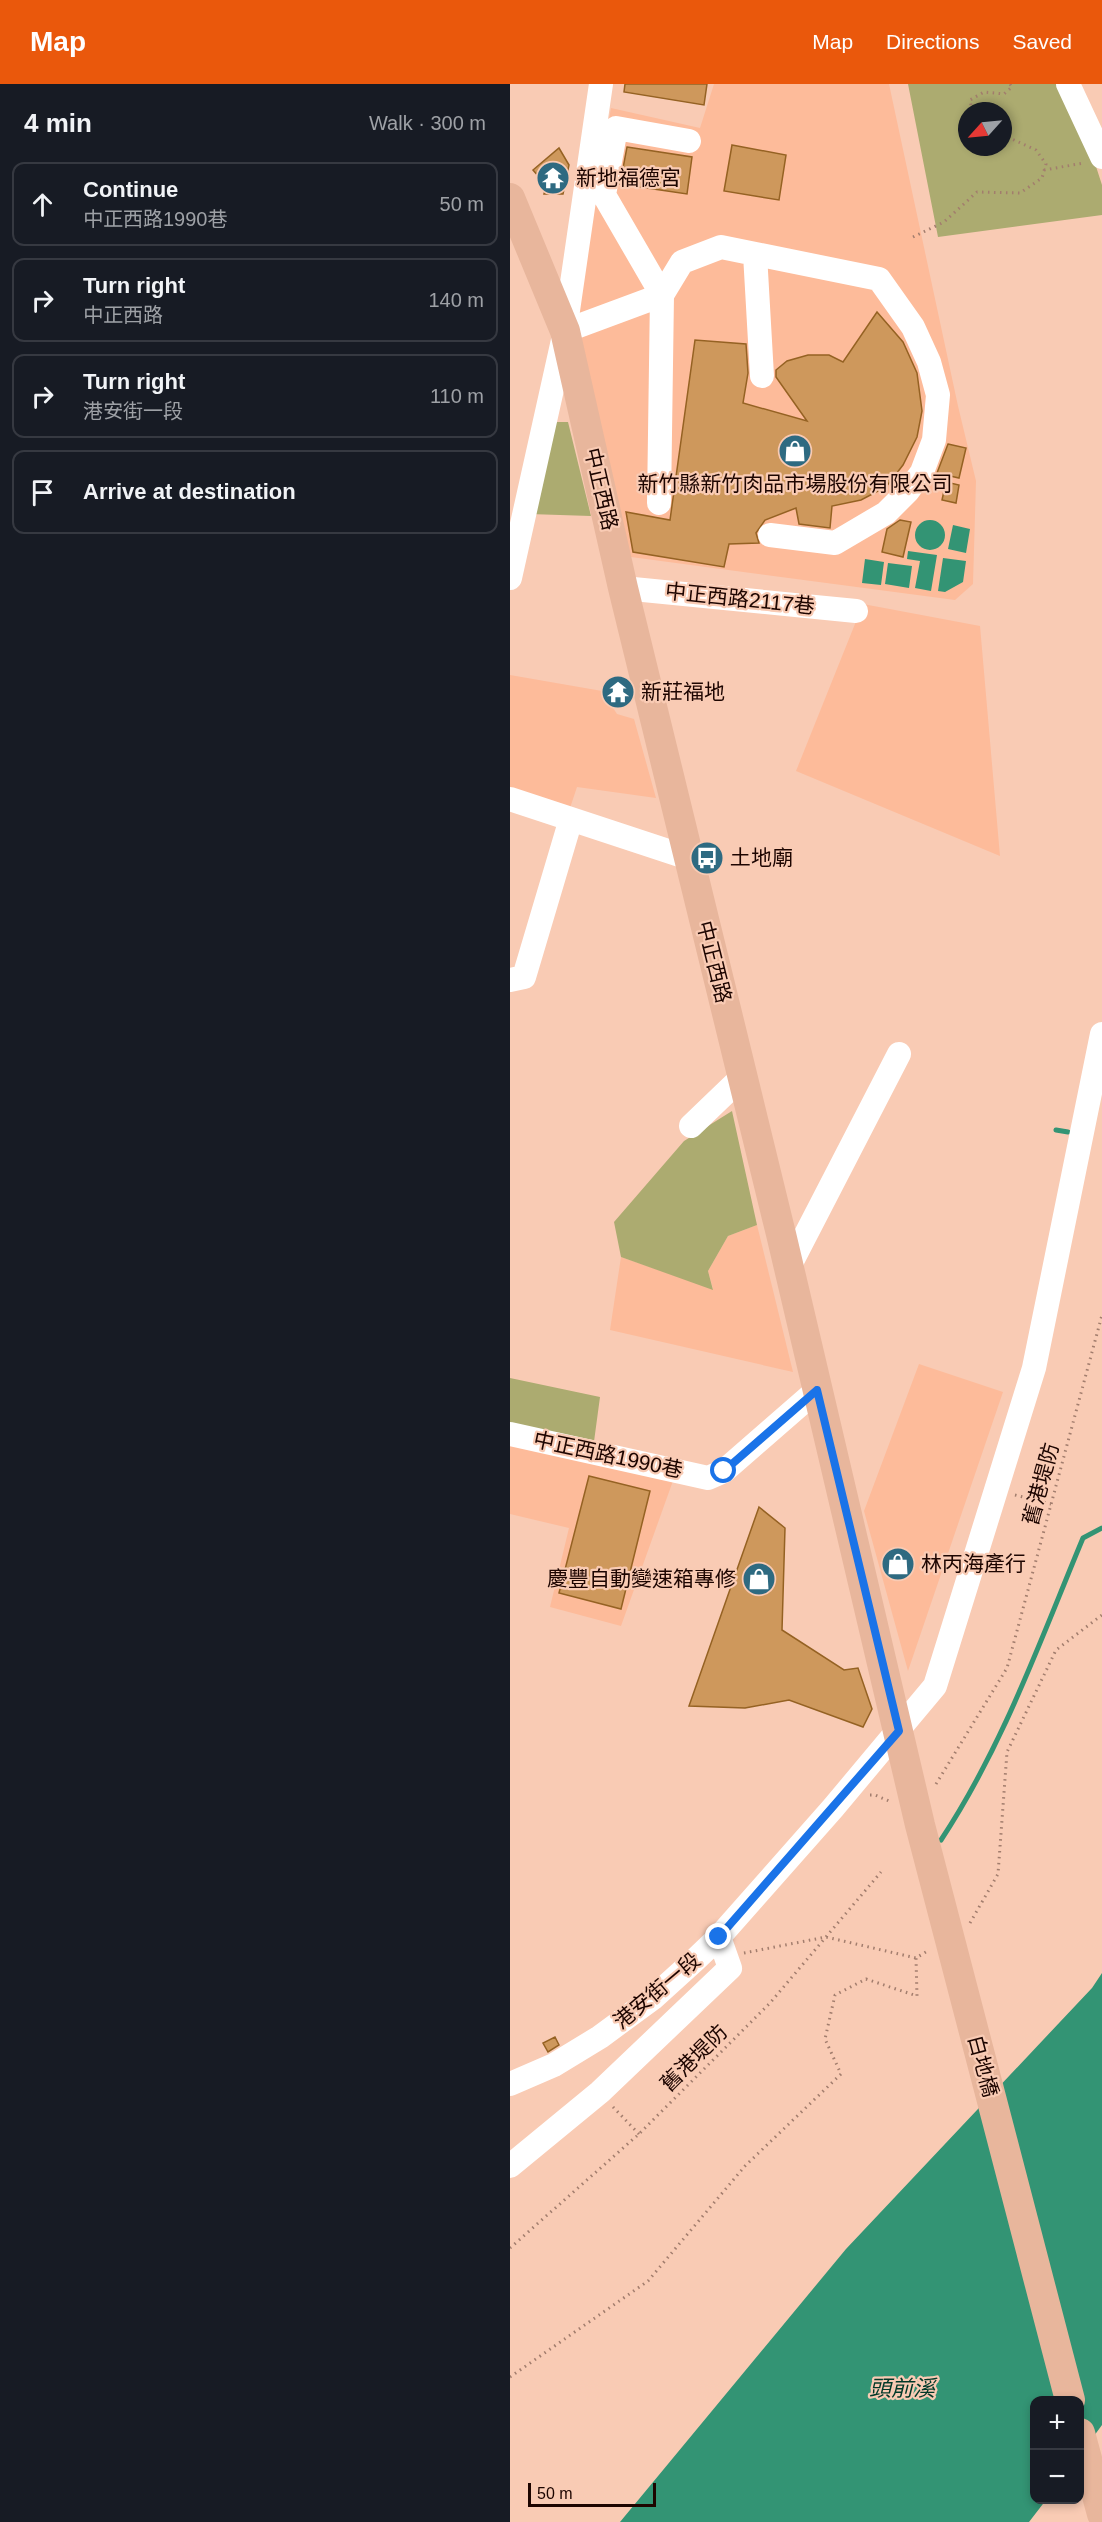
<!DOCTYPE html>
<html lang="en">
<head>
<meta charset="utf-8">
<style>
	body { margin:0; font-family:Helvetica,"Noto Sans TC",sans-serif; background:#20242c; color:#f1f3f6 }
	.controls { position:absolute; right:18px; bottom:18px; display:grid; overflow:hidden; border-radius:12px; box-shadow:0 3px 9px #0003 }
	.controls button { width:54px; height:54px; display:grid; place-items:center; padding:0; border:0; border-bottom:2px solid #363941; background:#171b24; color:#f1f3f6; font:30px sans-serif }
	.compass { position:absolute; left:448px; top:18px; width:54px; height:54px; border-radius:50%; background:#171b24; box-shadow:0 3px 9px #0003; rotate:243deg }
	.scale { position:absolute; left:18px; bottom:15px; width:128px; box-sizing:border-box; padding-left:6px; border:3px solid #1d0500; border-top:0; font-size:16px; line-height:21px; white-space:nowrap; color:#1d0500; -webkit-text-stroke:4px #f9cbb4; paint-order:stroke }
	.stop { position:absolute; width:18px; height:18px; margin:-14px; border:4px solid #1a73e8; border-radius:50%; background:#fff }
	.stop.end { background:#1a73e8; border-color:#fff; box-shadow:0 2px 6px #0008 }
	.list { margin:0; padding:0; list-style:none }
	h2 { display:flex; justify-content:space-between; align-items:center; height:78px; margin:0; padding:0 24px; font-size:26px }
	h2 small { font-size:20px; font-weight:400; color:#9ea1a6 }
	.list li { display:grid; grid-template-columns:39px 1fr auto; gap:18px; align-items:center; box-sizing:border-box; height:84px; margin:0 12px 12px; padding:0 12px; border:2px solid #363941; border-radius:12px }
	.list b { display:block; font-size:22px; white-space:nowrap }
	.list p { margin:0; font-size:20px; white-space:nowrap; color:#9ea1a6 }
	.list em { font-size:20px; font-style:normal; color:#9ea1a6 }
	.icon { flex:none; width:33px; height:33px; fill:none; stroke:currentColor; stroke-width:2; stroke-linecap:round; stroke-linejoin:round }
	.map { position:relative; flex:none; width:592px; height:2438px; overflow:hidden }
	header { display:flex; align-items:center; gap:36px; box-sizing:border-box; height:84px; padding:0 30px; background:#ea580c; color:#fff }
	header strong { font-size:28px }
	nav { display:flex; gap:33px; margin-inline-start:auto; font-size:21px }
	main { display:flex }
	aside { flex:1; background:#171b24 }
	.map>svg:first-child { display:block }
	.built { fill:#fdbb9a }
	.green { fill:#acab70; fill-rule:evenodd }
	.water { fill:#339474 }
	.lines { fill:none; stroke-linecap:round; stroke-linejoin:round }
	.stream { stroke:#339474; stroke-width:5 }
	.building { fill:#ce985c; stroke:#956223; stroke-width:1.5 }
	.path { stroke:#a27d6d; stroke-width:3; stroke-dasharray:1.5 4.5; stroke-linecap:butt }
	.minor { stroke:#fff; stroke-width:24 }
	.major { stroke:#e8b69c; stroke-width:30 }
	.route { stroke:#1a73e8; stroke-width:8 }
	.labels { text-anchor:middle; stroke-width:4.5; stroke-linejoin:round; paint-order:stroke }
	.poi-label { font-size:21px; fill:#1d0500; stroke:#f9cbb4; text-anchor:start }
	.street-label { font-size:21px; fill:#1d0500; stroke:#f9cbb4 }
	.water-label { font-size:22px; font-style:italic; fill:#003828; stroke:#f9cbb4 }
</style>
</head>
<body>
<header>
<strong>Map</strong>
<nav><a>Map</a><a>Directions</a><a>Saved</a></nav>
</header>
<main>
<aside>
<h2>4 min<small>Walk · 300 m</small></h2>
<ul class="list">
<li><svg class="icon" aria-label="ahead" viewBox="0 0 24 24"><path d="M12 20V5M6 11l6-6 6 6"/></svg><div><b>Continue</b><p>中正西路1990巷</p></div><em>50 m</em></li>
<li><svg class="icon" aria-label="right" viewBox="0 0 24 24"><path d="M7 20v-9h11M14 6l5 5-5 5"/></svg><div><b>Turn right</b><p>中正西路</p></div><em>140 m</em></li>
<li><svg class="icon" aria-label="right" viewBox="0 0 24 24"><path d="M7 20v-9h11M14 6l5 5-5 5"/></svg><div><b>Turn right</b><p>港安街一段</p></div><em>110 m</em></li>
<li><svg class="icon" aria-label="arrive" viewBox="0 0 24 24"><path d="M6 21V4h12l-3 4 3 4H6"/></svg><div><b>Arrive at destination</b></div></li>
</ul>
</aside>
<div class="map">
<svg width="592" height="2438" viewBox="0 0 592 2438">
	<rect width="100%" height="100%" fill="#f9cbb4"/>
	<path class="built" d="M204,0H379L448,322L466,397L463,500L445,516L121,473L62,252L101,24L190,44Z
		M353,520L470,542L490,772L286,687Z
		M0,591L92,607L107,630L124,635L146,714L67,703L57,733L0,718Z
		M247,1141L283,1288L100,1246L111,1173L203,1205L198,1187L218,1152Z
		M409,1280L493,1308L398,1587L354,1427Z
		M0,1357L164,1394L111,1542L40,1523L59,1444L0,1430Z"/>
	<path class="green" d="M398,0H551L580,64L592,101V131L428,153ZM457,27H493V63H457Z
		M35,338H58L81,432L19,430Z
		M222,1027L247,1141L218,1152L198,1187L203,1206L111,1173L104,1138L174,1057Z
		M0,1294L90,1313L83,1365L0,1347Z"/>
	<path class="water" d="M405 451a15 15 0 1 1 30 0a15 15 0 1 1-30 0Z
		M443,441L460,445L456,469L438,465Z
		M398,467L427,471L421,507L405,504L410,477L397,475Z
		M433,474L456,477L453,498L435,508L428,507Z
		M355,475L374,478L371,501L352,499Z
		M378,479L402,482L399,504L375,500Z
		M592,1889V2341L570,2371V2316H524V2416H536L519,2438H110L336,2165L582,1904Z"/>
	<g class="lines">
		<path class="stream" d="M546,1046L558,1048
			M431,1756C493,1662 530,1557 573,1454L592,1444"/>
	</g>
	<path class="building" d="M115,0H197L194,21L114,8Z
		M222,61L276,71L269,116L214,107Z
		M117,63L182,73L177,110L110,100Z
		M49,64L59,81L53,110H34L36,101L23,86Z
		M367,228L393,258L407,289L412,327L407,353L393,381L376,403L351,416L322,422L320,444L289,440L286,424L255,436L246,449L249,459L219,460L214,483L123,468L116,428L160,436L185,256L236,260L238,289L233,319L297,337L266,293V286L277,277L298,271H319L333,278Z
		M438,360L456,364L449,394L427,389Z
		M436,398L449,401L446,419L432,416Z
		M390,436L401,438L393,473L372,468L377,445Z
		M79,1392L140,1407L111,1525L49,1509Z
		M249,1423L275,1444L272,1546L334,1586L348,1584L362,1625L353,1643L279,1616L235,1624L179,1622Z
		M45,1953L49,1961L38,1968L33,1959Z"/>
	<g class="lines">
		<path class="path" d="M462,27L460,16L474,8L494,10L502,3L500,0
			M534,86L574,79
			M403,153L434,138L467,108L510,109L532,94L536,80L526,66L493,51
			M505,1411L541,1420
			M426,1700L497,1584L592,1231
			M360,1711H365L379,1717
			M460,1839L488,1790L497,1668L546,1566L592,1531
			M234,1869L316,1853L406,1874L419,1866
			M103,2023L129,2050
			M0,2164L129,2050L260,1919L371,1788
			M0,2293L138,2197L235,2082L331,1990L315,1955L325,1911L356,1895L407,1912L406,1874"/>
		<path class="minor" d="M558,0L592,73
			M245,170L252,292
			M152,211L94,111L106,44L179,57
			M55,247L152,211
			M149,419L152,211L172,178L211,163L369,195L403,243L419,278L428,311L424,356L412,388L398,407L376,429L325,459L260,451
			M0,494L55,247L91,0
			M113,504L346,527
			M0,715L179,774
			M0,896L14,893L61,735
			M181,1042L232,993
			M279,1183L389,970
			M0,1350L198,1394L214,1387L307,1306
			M0,2000L44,1981L90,1953L143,1914L186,1875L209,1853L323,1724L425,1602L524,1284L592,950
			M0,2082L90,2008L220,1884L209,1853"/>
		<path class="major" d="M0,114L55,247L113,504L271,1150L410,1741L560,2316
			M570,2349L592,2430"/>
	</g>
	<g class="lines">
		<path class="route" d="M209,1853L389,1647L307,1306L214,1387"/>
	</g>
	<defs>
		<g id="temple-disc" transform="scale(1.725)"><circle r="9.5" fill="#2e6a81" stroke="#f9cbb4"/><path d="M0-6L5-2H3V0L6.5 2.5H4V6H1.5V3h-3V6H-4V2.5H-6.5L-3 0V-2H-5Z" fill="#fff"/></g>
		<g id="shop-disc" transform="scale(1.725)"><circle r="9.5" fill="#2e6a81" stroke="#f9cbb4"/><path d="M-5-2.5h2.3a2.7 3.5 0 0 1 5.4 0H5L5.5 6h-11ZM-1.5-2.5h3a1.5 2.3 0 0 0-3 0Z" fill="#fff"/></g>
		<g id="bus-disc" transform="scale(1.725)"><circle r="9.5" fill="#2e6a81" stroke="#f9cbb4"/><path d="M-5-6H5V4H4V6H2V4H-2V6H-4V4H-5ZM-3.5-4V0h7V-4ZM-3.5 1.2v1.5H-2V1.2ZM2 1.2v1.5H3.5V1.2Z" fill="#fff"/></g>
	</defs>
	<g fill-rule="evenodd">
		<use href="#temple-disc" x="43" y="94"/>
		<use href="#shop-disc" x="285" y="367"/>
		<use href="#temple-disc" x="108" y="608"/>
		<use href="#bus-disc" x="197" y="774"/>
		<use href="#shop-disc" x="388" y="1480"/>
		<use href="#shop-disc" x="249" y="1495"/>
	</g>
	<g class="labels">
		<g class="poi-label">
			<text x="66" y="101">新地福德宮</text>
			<text x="285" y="407" text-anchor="middle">新竹縣新竹肉品市場股份有限公司</text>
			<text x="131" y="615">新莊福地</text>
			<text x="220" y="781">土地廟</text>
			<text x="411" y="1487">林丙海產行</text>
			<text x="226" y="1502" text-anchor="end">慶豐自動變速箱專修</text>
		</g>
		<g class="street-label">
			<text transform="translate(91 405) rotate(77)" y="7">中正西路</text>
			<text transform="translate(230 515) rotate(6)" y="7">中正西路2117巷</text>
			<text transform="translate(204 878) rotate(76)" y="7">中正西路</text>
			<text transform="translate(98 1371) rotate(12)" y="7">中正西路1990巷</text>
			<text transform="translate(531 1400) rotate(-75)" y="7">舊港堤防</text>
			<text transform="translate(147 1907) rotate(-40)" y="7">港安街一段</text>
			<text transform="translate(184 1974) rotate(-45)" y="7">舊港堤防</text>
			<text transform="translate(473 1982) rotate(75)" y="7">白地橋</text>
		</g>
		<g class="water-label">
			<text x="392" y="2312">頭前溪</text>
		</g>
	</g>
</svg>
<div class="controls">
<button>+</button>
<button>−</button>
</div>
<svg class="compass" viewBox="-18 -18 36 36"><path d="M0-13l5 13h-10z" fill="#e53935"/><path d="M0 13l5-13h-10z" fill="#9ea1a6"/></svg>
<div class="scale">50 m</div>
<div class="stop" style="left:214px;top:1387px"></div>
<div class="stop end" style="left:209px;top:1853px"></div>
</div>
</main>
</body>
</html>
